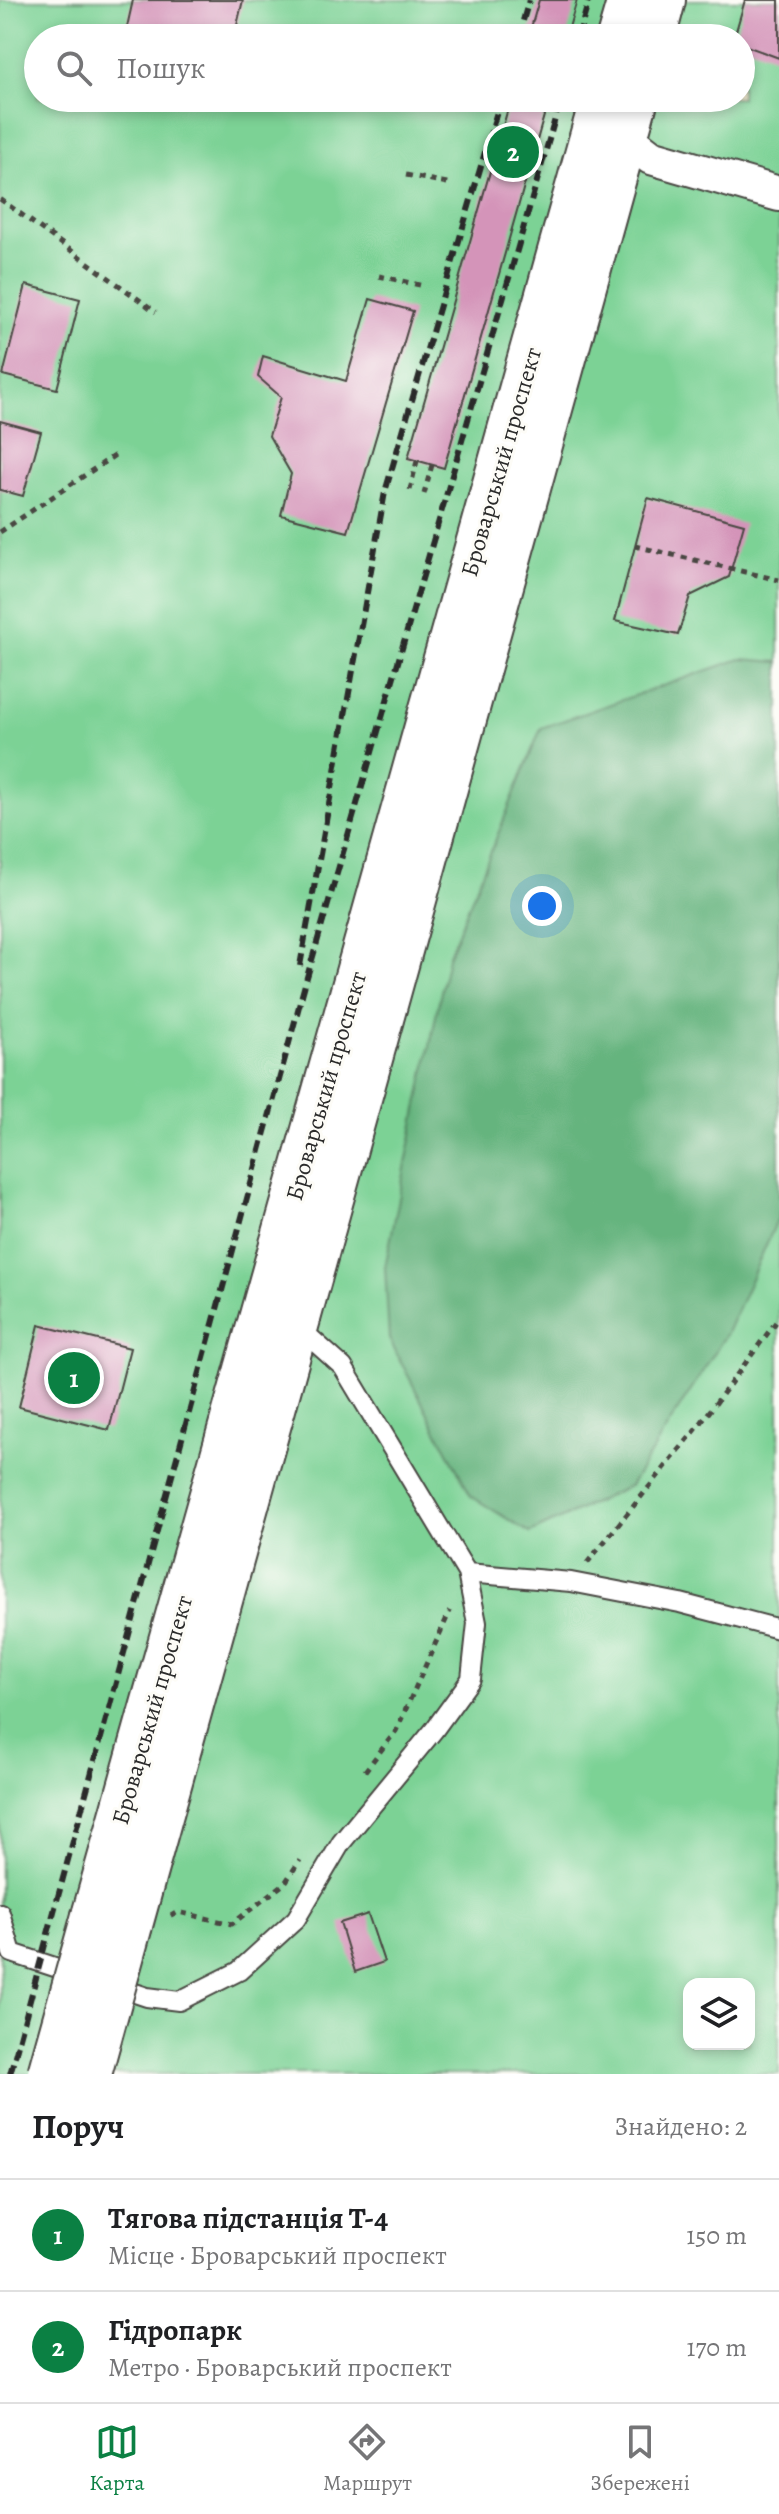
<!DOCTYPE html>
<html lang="uk">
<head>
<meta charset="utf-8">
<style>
	body { margin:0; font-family:Alegreya,serif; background:#f2f2f2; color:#202124 }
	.controls { position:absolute; right:24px; bottom:24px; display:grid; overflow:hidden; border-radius:16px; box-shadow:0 4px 12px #0003 }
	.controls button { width:72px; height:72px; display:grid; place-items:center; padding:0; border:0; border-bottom:2px solid #e0e0e0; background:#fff; color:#202124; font:40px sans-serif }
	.you { position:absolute; left:542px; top:906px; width:28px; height:28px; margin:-20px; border:6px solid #fff; border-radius:50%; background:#1a73e8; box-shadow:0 0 0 12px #1a73e833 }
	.badge { display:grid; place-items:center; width:52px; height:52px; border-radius:50%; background:#0b8043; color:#fff; font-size:26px; font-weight:700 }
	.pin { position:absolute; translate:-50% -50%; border:4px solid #fff; box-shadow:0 2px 8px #0006 }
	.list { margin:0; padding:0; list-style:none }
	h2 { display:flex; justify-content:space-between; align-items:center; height:104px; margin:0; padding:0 32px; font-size:34px }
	h2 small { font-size:26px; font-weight:400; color:#757577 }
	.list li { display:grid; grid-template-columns:52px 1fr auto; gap:24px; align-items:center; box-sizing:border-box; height:112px; padding:0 32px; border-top:2px solid #e0e0e0 }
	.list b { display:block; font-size:30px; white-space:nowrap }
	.list p { margin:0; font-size:26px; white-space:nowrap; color:#757577 }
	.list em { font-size:26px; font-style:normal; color:#757577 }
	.icon { flex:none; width:44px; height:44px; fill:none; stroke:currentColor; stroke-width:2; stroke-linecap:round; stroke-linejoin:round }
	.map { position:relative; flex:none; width:779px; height:2074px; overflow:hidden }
	.search { position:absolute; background:#fff; box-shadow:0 4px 12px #0003; left:24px; right:24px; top:24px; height:88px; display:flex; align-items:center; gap:20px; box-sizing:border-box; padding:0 28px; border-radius:44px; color:#757577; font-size:30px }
	.sheet { height:328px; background:#fff }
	nav { display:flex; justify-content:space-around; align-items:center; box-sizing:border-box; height:112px; border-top:2px solid #e0e0e0; background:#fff; font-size:22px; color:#757577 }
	nav a { display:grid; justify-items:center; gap:4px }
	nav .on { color:#0b8043 }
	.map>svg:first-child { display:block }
	.green { fill:#7cd295; stroke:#547e60; stroke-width:2; fill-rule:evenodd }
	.forest { fill:#65b47e; stroke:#487054; stroke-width:2 }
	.building { fill:#d494b9 }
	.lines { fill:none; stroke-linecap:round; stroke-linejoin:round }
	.lane-casing { stroke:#484742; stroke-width:22 }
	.street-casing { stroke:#484742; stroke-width:38 }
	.primary-casing { stroke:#484742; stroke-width:48 }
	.path { stroke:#484742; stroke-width:5; stroke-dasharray:6 6; stroke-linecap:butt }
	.lane { stroke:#fff; stroke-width:18 }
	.street { stroke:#fff; stroke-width:34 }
	.primary { stroke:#fff; stroke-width:44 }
	.rail { stroke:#2b2b2b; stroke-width:6; stroke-dasharray:12 6; stroke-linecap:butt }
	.primary-bridge-casing { stroke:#484742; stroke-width:48; stroke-linecap:butt }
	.primary-bridge { stroke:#fff; stroke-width:44 }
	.labels { text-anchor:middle; stroke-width:6; stroke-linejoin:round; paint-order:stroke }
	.street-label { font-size:24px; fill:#2b2b2b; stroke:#fdfcf7 }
</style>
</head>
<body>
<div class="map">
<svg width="779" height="2074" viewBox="0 0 779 2074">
	<rect width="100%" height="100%" fill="#fdfcf7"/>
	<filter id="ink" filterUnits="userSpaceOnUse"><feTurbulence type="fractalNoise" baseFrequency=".0125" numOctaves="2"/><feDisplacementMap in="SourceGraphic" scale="16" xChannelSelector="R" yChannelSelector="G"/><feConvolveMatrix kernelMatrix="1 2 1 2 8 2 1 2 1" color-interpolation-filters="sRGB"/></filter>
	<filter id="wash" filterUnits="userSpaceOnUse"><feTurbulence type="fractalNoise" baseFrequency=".006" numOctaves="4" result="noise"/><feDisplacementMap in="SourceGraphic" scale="32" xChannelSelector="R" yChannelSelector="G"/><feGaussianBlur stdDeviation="1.8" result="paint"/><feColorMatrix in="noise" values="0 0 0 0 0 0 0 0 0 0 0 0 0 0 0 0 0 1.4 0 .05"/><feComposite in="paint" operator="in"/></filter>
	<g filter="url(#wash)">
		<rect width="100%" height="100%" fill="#ebe3c1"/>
		<path class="green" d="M0,0H779V2074H0ZM38,38H741V98H38ZM689,1984H749V2044H689Z"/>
		<path class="forest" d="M740,659L779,662V1216L727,1333L630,1486L530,1533L471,1496L389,1339L385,1267L448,957L541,728Z"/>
		<g id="blocks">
			<path class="building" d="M133,0H243L234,38H136L125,36Z
				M539,0H577L566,38H528Z
				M745,0H779V58L741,44V38H734Z
				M511,98H549L444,468L408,458Z
				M26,285L80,299L57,389L3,375Z
				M370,299L413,311L348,532L281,515L291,474L269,436L281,397L258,377L263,356L346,381Z
				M0,421L41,432L23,496L0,490Z
				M648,498L744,524L729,577L690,596L678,635L615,621Z
				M39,1325L130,1348L109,1430L19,1407Z
				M368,1914L384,1962L355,1972L340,1923Z"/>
		</g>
	</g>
	<g filter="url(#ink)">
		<use href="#blocks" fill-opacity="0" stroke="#484742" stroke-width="2"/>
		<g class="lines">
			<g class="lane-casing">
				<path id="lane" d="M467,1573L571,1582L680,1603L779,1629
					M0,1913L12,1953L79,1975
					M111,1985L147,1997L179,2001L239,1971L296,1919L341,1843L434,1730L471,1679L477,1623L467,1573L343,1367L297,1326"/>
			</g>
			<g class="street-casing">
				<path id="street" d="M625,137L651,157L779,194"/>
			</g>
			<g class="primary-casing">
				<path id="primary" d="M619,38L630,0
					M653,38L663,0
					M94,1916L603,98
					M130,1925L636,98"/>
			</g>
			<path class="path" d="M406,175L452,184
				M0,199L156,312
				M379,276L424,286
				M410,490L417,461
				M424,494L432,465
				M0,532L115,455
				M635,546L779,580
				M587,1563L698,1427L779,1318
				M365,1771L396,1731L450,1611
				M171,1916L178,1912L232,1924L285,1883L300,1860"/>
			<use href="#lane" class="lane"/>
			<use href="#street" class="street"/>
			<use href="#primary" class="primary"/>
			<path class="rail" d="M518,38L529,0
				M578,38L589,0
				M300,966L385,492L501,98
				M10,2074L305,984L561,98"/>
			<g class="primary-bridge-casing">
				<path id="primary-bridge" d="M50,2074L94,1916
					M89,2074L130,1925"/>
			</g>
			<use href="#primary-bridge" class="primary-bridge"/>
		</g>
	</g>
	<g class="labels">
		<g class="street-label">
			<text transform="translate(501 462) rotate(-74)" y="8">Броварський проспект</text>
			<text transform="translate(326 1086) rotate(-74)" y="8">Броварський проспект</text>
			<text transform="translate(152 1710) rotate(-74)" y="8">Броварський проспект</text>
		</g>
	</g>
</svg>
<div class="controls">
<button><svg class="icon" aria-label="layers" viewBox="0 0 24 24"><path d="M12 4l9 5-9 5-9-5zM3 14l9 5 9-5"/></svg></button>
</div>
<div class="you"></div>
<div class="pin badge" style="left:74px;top:1378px">1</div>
<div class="pin badge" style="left:513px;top:152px">2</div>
<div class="search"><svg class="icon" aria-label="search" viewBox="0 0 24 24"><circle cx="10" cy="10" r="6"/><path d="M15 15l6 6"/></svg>Пошук</div>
</div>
<section class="sheet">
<h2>Поруч<small>Знайдено: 2</small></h2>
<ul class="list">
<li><span class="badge">1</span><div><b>Тягова підстанція Т-4</b><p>Місце · Броварський проспект</p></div><em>150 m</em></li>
<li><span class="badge">2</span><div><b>Гідропарк</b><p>Метро · Броварський проспект</p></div><em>170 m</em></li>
</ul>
</section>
<nav>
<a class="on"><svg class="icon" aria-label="map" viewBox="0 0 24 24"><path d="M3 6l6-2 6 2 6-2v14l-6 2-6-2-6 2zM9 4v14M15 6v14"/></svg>Карта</a>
<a><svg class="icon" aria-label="directions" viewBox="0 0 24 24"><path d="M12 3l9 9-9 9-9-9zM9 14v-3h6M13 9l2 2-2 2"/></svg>Маршрут</a>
<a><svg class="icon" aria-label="saved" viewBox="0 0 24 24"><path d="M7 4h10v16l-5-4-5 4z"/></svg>Збережені</a>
</nav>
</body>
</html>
